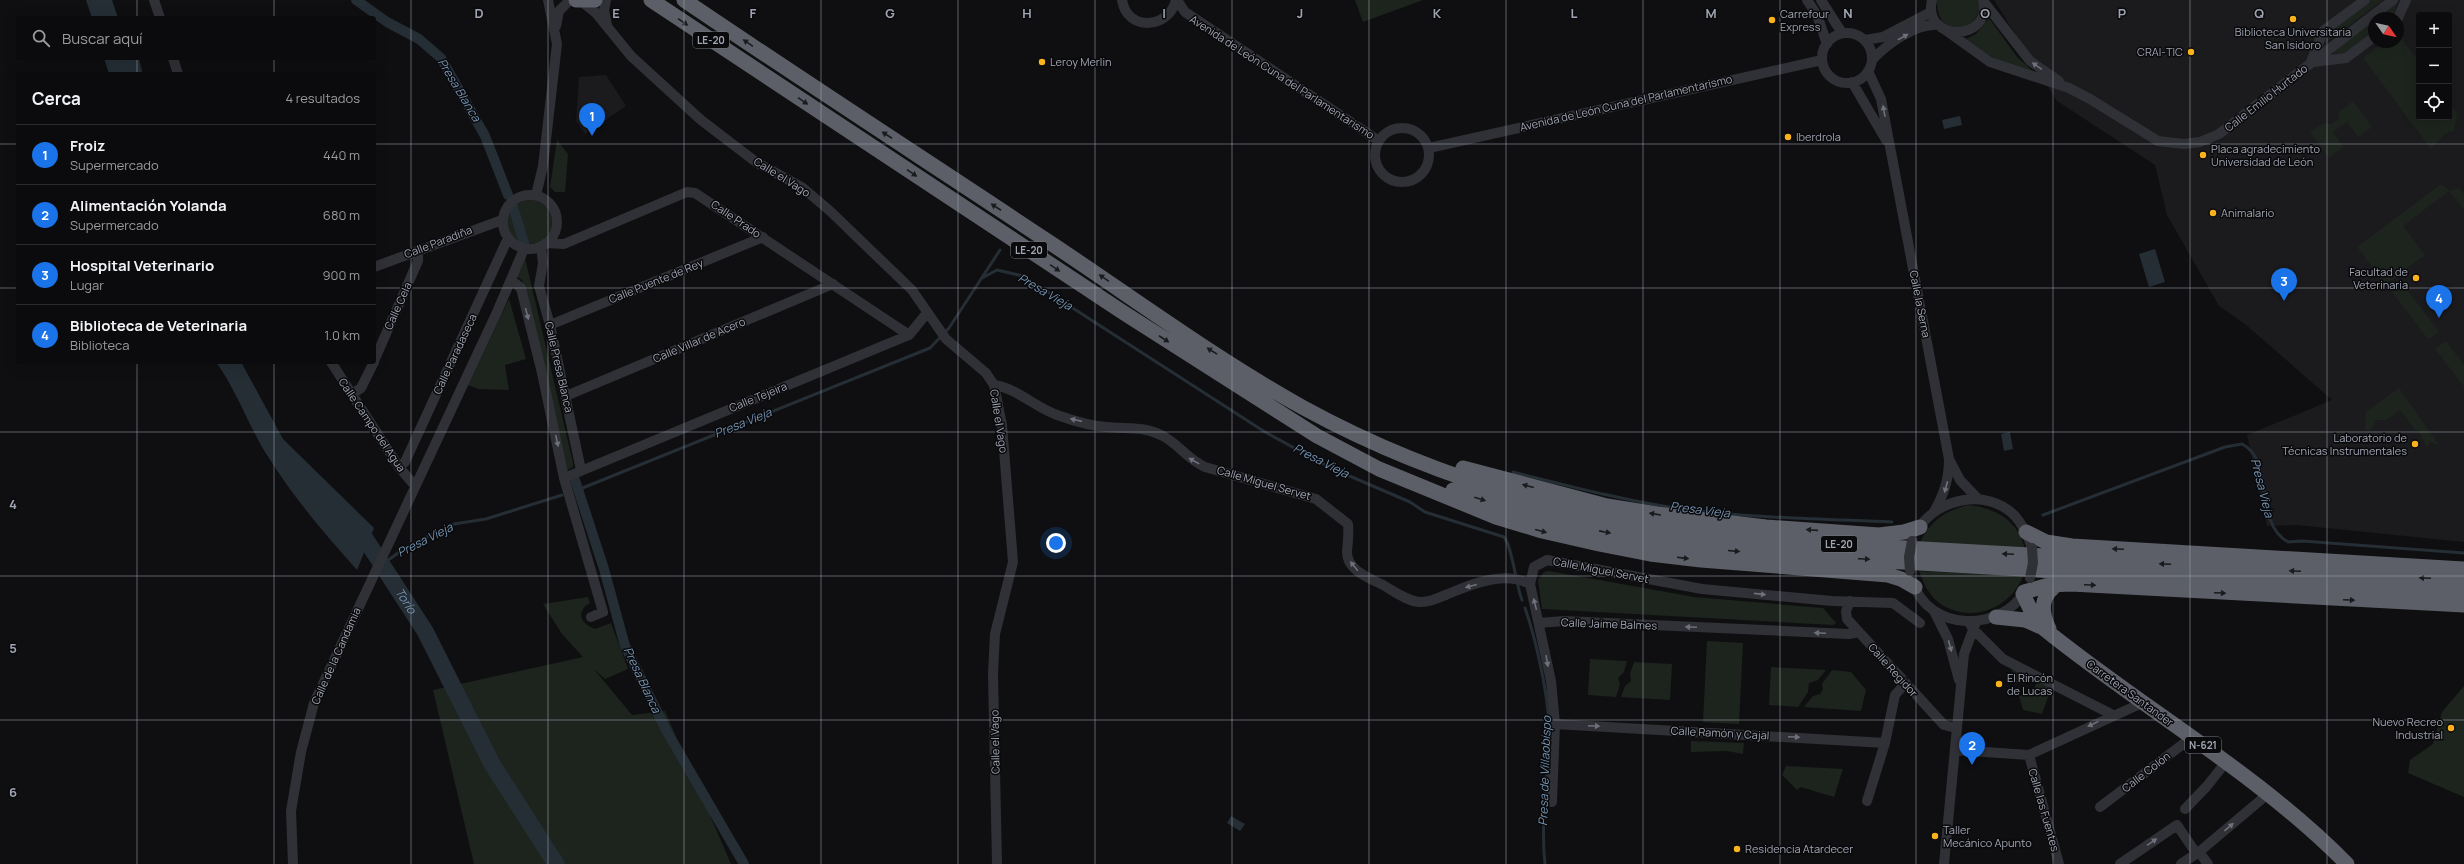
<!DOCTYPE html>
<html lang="es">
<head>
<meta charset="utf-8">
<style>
	body { margin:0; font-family:Manrope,sans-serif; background:#141416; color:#f1f3f6 }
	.controls { position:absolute; right:12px; top:12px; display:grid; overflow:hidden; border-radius:4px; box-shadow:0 4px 16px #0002 }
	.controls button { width:36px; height:36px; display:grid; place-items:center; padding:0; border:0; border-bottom:1px solid #2b2b2e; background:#0b0b0d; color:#f1f3f6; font:20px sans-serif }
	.compass { position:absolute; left:2368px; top:12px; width:36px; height:36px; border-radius:50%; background:#0b0b0d; box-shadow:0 4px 16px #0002; rotate:124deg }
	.you { position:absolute; left:1056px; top:543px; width:14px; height:14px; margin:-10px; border:3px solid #fff; border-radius:50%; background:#1a73e8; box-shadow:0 0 0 6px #1a73e833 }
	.badge { display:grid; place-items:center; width:26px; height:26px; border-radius:50%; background:#1a73e8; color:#fff; font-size:13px; font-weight:700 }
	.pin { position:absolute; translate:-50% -33px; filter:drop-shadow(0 1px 2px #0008) }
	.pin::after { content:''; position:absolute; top:21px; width:14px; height:12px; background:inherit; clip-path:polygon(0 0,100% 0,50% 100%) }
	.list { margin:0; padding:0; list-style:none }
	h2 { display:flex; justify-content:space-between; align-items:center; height:52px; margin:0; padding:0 16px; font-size:17px }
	h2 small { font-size:13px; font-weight:400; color:#9a9b9d }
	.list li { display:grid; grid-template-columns:26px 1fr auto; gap:12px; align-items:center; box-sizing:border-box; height:60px; padding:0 16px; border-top:1px solid #2b2b2e }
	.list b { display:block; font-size:15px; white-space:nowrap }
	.list p { margin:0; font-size:13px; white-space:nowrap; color:#9a9b9d }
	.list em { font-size:13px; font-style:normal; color:#9a9b9d }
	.icon { flex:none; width:22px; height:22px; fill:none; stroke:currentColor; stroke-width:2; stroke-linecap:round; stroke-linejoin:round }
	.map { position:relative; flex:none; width:2464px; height:864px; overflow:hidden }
	.search { position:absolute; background:#0b0b0d; box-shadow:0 4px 16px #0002; left:16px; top:16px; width:360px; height:44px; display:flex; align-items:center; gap:10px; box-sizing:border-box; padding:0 14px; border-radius:4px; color:#9a9b9d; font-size:15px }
	.panel { position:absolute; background:#0b0b0d; box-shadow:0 4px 16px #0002; left:16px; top:72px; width:360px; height:292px; border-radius:4px }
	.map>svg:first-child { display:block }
	.built { fill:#1b1b1e; fill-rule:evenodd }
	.green { fill:#1c241d }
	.water { fill:#252e35 }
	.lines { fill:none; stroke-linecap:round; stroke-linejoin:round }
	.stream { stroke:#252e35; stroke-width:3 }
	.canal { stroke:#252e35; stroke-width:10 }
	.river { stroke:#252e35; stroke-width:17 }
	.minor { stroke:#303136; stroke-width:10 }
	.highway { stroke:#5c5f67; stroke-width:15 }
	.minor-bridge { stroke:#303136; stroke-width:10 }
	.oneway { fill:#1a1b1e }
	.oneway2 { fill:#6e717b }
	.grid { fill:none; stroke:#a0a5b3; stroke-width:1; stroke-opacity:0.55 }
	.poi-dot { fill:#fbb31d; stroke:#0a0a0c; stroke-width:1.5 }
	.labels { text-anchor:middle; stroke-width:3; stroke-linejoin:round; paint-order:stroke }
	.shield { fill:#0a0a0c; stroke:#737681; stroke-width:1 }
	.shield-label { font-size:10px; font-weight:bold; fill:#a0a5b3 }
	.poi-label { font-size:11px; fill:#a0a5b3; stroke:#0a0a0c; text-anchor:start }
	.street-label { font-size:11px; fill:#a0a5b3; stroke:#0a0a0c }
	.water-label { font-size:12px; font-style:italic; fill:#7493b1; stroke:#0a0a0c }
	.grid-label { font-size:13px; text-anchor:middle; font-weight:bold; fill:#a0a5b3; stroke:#0a0a0c; stroke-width:3; stroke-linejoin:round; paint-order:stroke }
</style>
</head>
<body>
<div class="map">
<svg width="2464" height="864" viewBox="0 0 2464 864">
	<rect width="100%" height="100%" fill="#0f0f11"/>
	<path class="built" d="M1994,0H2464V542L2297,525L2267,526L2247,435L2332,400L2245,324L2219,306L2167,215L2155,165L2057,101ZM2419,15H2449V117H2419ZM2374,18H2398V42H2374Z
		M606,75L626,106L585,134L576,121L579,77Z"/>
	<path class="green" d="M1355,0H1423L1363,22Z
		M1937,0H1978C1987,29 1936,44 1937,0Z
		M2370,0H2383L2322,45L2326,32Z
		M2396,4L2394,16L2391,18H2378Z
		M1989,18L2017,57L2034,72L1999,62L1966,39L1976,34Z
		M2374,21V31L2344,53H2330Z
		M2398,34L2419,62V117H2449V102L2457,113L2454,131C2442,132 2439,142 2431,149L2363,58L2384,42H2398Z
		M2353,101L2372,127L2358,137L2347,122L2333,132L2343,147L2329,158L2310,132L2324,123L2332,124L2339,118V112Z
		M557,140L568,154L565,192H555L550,187Z
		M2441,184L2450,191L2459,188L2464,194V210L2449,191L2403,226L2425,255L2386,284L2357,247Z
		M508 222a22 22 0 1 1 44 0a22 22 0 1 1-44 0Z
		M525,258L573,463V467L565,471L527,301L522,280L517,277Z
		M2400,280L2439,332L2428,339L2389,288Z
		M509,299L526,359L505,365L509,390L478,389L468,385Z
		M2446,341L2464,365V387L2435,349Z
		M2399,388L2440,446L2431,442L2427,447L2418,430L2416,431L2400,410L2386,420H2376L2371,430H2365L2366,412Z
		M1968,505C1995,508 2018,520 2025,549L1920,542C1931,520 1945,511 1968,505Z
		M1549,571L1694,597L1823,608L1836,623L1833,625L1542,609L1538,580L1544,572Z
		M1919,571L2023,576C2010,610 1968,625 1938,602C1928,594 1923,582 1919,571Z
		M588,597L590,603C575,612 581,624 595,629L611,623L628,669L605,679L593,668L632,715L665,711L731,864H474L433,690L583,657L562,634L543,604Z
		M1707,641L1743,643L1739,724L1703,722Z
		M1590,659L1627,661L1624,672L1618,678L1620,684L1616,697L1588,695Z
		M1634,662L1672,664L1670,700L1621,697L1625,686L1631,681L1630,674Z
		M1771,667L1826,670L1818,680L1809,683L1808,692L1798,707L1769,705Z
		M2012,669L2025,675L2021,681L2015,684Z
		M1832,670L1851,672L1866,690L1861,711L1804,707L1813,696L1820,694L1823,689L1822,684Z
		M2037,682L2051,689L2042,714L2023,710L2019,696L2033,692Z
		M2464,686V797L2408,773L2410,760L2433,744L2442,712Z
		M1691,741L1744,743L1743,754L1727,751L1691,752Z
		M1786,766L1843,769L1834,797L1801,787L1797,790L1782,775Z"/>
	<path class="water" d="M86,0H112L118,18H92Z
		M104,58H130L135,74H109Z
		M1960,116L1962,125L1944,129L1942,120Z
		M2155,249L2165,282L2149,287L2139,254Z
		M216,362H241L283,439L374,528L357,570C324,533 293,497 267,455C248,425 237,391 216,362Z
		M2010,432L2013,449L2004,451L2001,434Z
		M1231,816L1245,824L1240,831L1227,823Z"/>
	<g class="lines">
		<path class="stream" d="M982,278L997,270L1023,276L1265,432L1331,468L1410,502L1425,512L1504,537C1512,546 1516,585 1522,600
			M1513,472C1569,486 1625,501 1682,509C1751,518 1822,519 1892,522
			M580,489L930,348L949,328L1000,250
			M2043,515L2225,447L2242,444C2275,460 2253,523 2288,542L2302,541L2464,553
			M383,564L406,547L454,524L486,519L562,495
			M1525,608C1536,639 1549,698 1549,730C1549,775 1540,819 1545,864"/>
		<path class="canal" d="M356,0L387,22L419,39L441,58L485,136L508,195
			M513,207L524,243
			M575,480L604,569L625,646L666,730L744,864"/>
		<g class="river">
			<path d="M130,58L134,74"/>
			<path id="s1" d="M355,523L425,631L492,764L556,864"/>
		</g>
		<path class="minor" d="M154,0L160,18
			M606,0L604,10L607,25
			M1122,0C1127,32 1169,29 1176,0
			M1177,0L1185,12L1379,141
			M1807,0L1817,15L1827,44
			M1821,0L1842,33
			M1932,0C1922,43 1993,42 1983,0
			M581,1L596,13L631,56L701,120L756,162L803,188L830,211L912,290L946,339L986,373L994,385L1002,425L1013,562L995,634L993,674L997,864
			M1984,2L2030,61L2059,81
			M2398,18L2406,0
			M556,26L559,11L570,0
			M1944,29L1990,62L2069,88L2090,99L2158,141L2184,144L2200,142L2219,134L2393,0
			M1822 58a25 25 0 1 1 50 0a25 25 0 1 1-50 0Z
			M1865,40L1883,37L1931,12
			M173,58L178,74
			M1872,60C1887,44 1916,23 1939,25
			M2311,62L2323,31L2365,0
			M2313,62L2346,58L2374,37
			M1868,71L1881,99L1949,459C1949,479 1944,494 1934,512
			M1852,82L1886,140
			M1375 155a27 27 0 1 1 54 0a27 27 0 1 1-54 0Z
			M1429,148L1822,60
			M503 222a27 27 0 1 1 54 0a27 27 0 1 1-54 0Z
			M536,195L543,166L557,44L548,0
			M546,243L564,244L687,192L695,193L909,335
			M541,246L543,263L539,286L550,325L581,470
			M374,267L502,220
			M511,280L521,288L542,373L564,478
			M550,325L763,237
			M374,361L418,261V250
			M331,362L399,467L415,486
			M994,385C1017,388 1037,409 1060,416C1074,421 1092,426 1107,427C1125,429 1144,426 1161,435C1178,443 1186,458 1205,467L1316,499L1348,524C1349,533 1348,542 1347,551C1346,570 1369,578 1383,585C1393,591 1410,603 1422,602C1431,602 1440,597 1448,594C1474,583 1504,571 1530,584
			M352,394L361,388L374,362
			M566,396L833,284
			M1950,461L1960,480L1978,499
			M399,467L405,462L508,238
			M1917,531C1936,498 1987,487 2015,516C2023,525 2028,536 2032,548
			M1913,582C1928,632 2001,633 2025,591
			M1850,601L1846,611L1847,619L1944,725L1956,728
			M1934,611L1948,639L1959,680
			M591,617L603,612L564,478L909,335L927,313
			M1539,623L1564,621L1849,634L1859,632
			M1970,624L1973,629L2003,659L2113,715
			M1555,724L1885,743
			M1955,750L2029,755L2142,703
			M2029,755L2059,864
			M1867,801L1885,743L1895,695L1905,684
			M1552,802L1555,724L1551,681L1530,584L1534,567L1547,560L1702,589L1832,601L1893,603L1920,623
			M2100,807L2191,738
			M2185,809L2207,786L2226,762
			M2199,852L2208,864
			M293,864L291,811L301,752L314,703L497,312L524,249
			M1944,864L1964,654L1976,622
			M2120,864L2177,825L2196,853
			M2181,864L2199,852L2269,793"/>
		<path class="highway" d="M576,0H595
			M651,0L1124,313L1317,436L1379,469L1496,517L1542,531L1599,544L1650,554L1701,560L1888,575L1901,579L1915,587
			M684,0C805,82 927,161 1049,242C1132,297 1214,358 1302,407C1448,487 1601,525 1766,540L2464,580
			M1463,468L1607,506L1657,514L1766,527L1879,535L1904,532L1920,527
			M1453,490C1555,524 1658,544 1765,554L2464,595
			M2026,532L2046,542L2072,546L2464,569
			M2024,592L2049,585L2071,584L2464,605
			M2023,594L2035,619L2043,628C2143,709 2256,772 2347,864
			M1996,617L2025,620L2041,627
			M2049,629C2040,610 2041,595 2058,584"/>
		<path class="minor-bridge" d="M1910,571L1909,557L1912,541
			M2030,578L2033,563L2032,548"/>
	</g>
	<defs><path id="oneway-solid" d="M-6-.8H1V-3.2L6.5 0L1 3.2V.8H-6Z"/></defs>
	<g class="oneway">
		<use href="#oneway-solid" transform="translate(683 22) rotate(34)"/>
		<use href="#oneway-solid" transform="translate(748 43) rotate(-146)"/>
		<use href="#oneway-solid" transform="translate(803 101) rotate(34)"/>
		<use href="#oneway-solid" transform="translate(887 135) rotate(-147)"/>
		<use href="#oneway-solid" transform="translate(912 173) rotate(34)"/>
		<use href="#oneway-solid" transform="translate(996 207) rotate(-147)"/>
		<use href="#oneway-solid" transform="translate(1055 268) rotate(34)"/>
		<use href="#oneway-solid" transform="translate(1104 278) rotate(-146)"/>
		<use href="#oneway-solid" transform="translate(1164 339) rotate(33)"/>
		<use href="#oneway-solid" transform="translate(1212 351) rotate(-148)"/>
		<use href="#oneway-solid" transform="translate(1528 486) rotate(-165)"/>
		<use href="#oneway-solid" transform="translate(1480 499) rotate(18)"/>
		<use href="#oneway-solid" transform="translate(1655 514) rotate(-171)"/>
		<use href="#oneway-solid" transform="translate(1812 530) rotate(-176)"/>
		<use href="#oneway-solid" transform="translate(1541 531) rotate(15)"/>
		<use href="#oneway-solid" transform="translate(1605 532) rotate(11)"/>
		<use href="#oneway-solid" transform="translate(2118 549) rotate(-177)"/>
		<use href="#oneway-solid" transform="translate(1734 551) rotate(5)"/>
		<use href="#oneway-solid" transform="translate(2008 554) rotate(-177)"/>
		<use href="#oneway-solid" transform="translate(1683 558) rotate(7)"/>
		<use href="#oneway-solid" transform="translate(1864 559) rotate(3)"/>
		<use href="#oneway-solid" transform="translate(2165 564) rotate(-177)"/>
		<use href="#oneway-solid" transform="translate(2295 571) rotate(-177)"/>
		<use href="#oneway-solid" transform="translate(2425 578) rotate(-177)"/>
		<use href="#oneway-solid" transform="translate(2090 585) rotate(3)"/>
		<use href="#oneway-solid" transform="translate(2220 593) rotate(3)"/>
		<use href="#oneway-solid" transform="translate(2349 600) rotate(3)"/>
	</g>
	<g class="oneway2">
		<use href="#oneway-solid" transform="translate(1903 37) rotate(-29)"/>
		<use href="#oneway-solid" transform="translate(2037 66) rotate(-145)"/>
		<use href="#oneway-solid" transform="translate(1884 111) rotate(-100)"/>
		<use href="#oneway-solid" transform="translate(527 314) rotate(76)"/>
		<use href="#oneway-solid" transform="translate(1076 420) rotate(-167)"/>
		<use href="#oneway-solid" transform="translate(557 441) rotate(78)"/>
		<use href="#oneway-solid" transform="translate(1194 461) rotate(-151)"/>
		<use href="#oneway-solid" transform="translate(1946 487) rotate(105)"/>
		<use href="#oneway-solid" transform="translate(1354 566) rotate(-129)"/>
		<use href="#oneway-solid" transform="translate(1471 586) rotate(165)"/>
		<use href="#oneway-solid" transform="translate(1760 594) rotate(6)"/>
		<use href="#oneway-solid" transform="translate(1535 604) rotate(-104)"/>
		<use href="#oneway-solid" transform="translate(1691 627) rotate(-177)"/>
		<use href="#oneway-solid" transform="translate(1820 633) rotate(-177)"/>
		<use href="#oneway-solid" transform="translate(1950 646) rotate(75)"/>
		<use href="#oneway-solid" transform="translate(1547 661) rotate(80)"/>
		<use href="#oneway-solid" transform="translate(2093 724) rotate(154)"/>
		<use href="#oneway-solid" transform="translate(1594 726) rotate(3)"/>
		<use href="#oneway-solid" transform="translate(1794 737) rotate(3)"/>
		<use href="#oneway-solid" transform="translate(2229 827) rotate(-40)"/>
		<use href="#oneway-solid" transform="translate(2152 842) rotate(-34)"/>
	</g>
	<path class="grid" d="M137,0V18M274,0V18M411,0V864M548,0V864M684,0V864M821,0V864M958,0V864M1095,0V864M1232,0V864M1369,0V864M1506,0V864M1643,0V864M1780,0V864M1916,0V864M2053,0V864M2190,0V864M2327,0V864M137,58V74M274,58V74M0,144H18M374,144H2464M0,288H18M374,288H2464M137,362V864M274,362V864M0,432H2464M0,576H2464M0,720H2464"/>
	<g class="poi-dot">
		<circle cx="2293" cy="19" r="4"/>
		<circle cx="1772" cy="20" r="4"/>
		<circle cx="2191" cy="52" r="4"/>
		<circle cx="1042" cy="62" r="4"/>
		<circle cx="1788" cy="137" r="4"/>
		<circle cx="2203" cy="155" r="4"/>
		<circle cx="2213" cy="213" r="4"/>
		<circle cx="2416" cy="278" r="4"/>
		<circle cx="2415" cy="444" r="4"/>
		<circle cx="1999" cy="684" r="4"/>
		<circle cx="2451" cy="728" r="4"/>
		<circle cx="1935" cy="836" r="4"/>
		<circle cx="1737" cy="849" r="4"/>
	</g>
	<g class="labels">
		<g class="shield">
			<rect x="693" y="32" width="36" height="16" rx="3"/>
			<rect x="1011" y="242" width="36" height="16" rx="3"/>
			<rect x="1821" y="536" width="36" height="16" rx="3"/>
			<rect x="2185" y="737" width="36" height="16" rx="3"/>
		</g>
		<g class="shield-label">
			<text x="711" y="44">LE-20</text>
			<text x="1029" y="254">LE-20</text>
			<text x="1839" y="548">LE-20</text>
			<text x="2203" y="749">N-621</text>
		</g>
		<g class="poi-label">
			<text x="1780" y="18">Carrefour<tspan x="1780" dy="13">Express</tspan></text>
			<text x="2293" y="36" text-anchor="middle">Biblioteca Universitaria<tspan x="2293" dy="13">San Isidoro</tspan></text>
			<text x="2183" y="56" text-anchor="end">CRAI-TIC</text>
			<text x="1050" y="66">Leroy Merlin</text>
			<text x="1796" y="141">Iberdrola</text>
			<text x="2211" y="153">Placa agradecimiento<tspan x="2211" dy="13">Universidad de León</tspan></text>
			<text x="2221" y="217">Animalario</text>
			<text x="2408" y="276" text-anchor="end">Facultad de<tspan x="2408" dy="13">Veterinaria</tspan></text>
			<text x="2407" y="442" text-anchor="end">Laboratorio de<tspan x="2407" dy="13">Técnicas Instrumentales</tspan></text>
			<text x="2007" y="682">El Rincón<tspan x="2007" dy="13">de Lucas</tspan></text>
			<text x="2443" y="726" text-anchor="end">Nuevo Recreo<tspan x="2443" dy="13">Industrial</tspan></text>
			<text x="1943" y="834">Taller<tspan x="1943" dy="13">Mecánico Apunto</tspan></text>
			<text x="1745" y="853">Residencia Atardecer</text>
		</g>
		<g class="street-label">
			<text transform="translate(1282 77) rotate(33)" y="4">Avenida de León Cuna del Parlamentarismo</text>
			<text transform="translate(2266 98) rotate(-38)" y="4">Calle Emilio Hurtado</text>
			<text transform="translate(1626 103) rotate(-13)" y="4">Avenida de León Cuna del Parlamentarismo</text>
			<text transform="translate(782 177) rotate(32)" y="4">Calle el Vago</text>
			<text transform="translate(736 219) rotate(34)" y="4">Calle Prado</text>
			<text transform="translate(438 242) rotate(-21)" y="4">Calle Paradiña</text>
			<text transform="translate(656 281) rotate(-22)" y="4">Calle Puente de Rey</text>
			<text transform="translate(1920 304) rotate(79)" y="4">Calle la Serna</text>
			<text transform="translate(398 306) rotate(-66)" y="4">Calle Cela</text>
			<text transform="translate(699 340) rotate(-23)" y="4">Calle Villar de Acero</text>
			<text transform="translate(455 354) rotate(-65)" y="4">Calle Paradaseca</text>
			<text transform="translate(559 367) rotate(77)" y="4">Calle Presa Blanca</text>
			<text transform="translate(758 397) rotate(-22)" y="4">Calle Tejeira</text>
			<text transform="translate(999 421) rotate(81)" y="4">Calle el Vago</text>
			<text transform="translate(372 425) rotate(56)" y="4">Calle Campo del Agua</text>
			<text transform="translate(1264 483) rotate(16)" y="4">Calle Miguel Servet</text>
			<text transform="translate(1601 570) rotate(11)" y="4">Calle Miguel Servet</text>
			<text transform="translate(1609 624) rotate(2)" y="4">Calle Jaime Balmes</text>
			<text transform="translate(336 656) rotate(-66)" y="4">Calle de la Candamia</text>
			<text transform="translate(1893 670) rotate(48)" y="4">Calle Regidor</text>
			<text transform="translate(2130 693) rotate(36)" y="4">Carretera Santander</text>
			<text transform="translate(1720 733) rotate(3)" y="4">Calle Ramón y Cajal</text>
			<text transform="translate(995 742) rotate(-91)" y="4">Calle el Vago</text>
			<text transform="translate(2146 772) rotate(-38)" y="4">Calle Colón</text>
			<text transform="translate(2044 810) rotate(74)" y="4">Calle las Fuentes</text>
		</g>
		<g class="water-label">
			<text transform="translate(459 90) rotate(59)" y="4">Presa Blanca</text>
			<text transform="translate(1045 292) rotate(30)" y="4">Presa Vieja</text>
			<text transform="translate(743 423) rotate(-22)" y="4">Presa Vieja</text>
			<text transform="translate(1321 461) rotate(27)" y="4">Presa Vieja</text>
			<text transform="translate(2262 488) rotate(76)" y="4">Presa Vieja</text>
			<text transform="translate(1700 510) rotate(7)" y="4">Presa Vieja</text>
			<text transform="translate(425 540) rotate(-27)" y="4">Presa Vieja</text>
			<text dy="4" stroke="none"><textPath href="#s1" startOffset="93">Torío</textPath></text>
			<text transform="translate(642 680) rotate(65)" y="4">Presa Blanca</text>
			<text transform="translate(1545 771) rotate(-88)" y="4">Presa de Villaobispo</text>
		</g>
	</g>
	<g class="grid-label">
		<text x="479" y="18">D</text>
		<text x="616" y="18">E</text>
		<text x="753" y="18">F</text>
		<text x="890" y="18">G</text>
		<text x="1027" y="18">H</text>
		<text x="1164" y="18">I</text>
		<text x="1300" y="18">J</text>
		<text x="1437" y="18">K</text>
		<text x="1574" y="18">L</text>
		<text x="1711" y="18">M</text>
		<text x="1848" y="18">N</text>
		<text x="1985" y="18">O</text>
		<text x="2122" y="18">P</text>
		<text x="2259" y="18">Q</text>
		<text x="13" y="509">4</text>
		<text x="13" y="653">5</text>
		<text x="13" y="797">6</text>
	</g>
</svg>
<div class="controls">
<button>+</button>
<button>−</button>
<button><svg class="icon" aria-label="locate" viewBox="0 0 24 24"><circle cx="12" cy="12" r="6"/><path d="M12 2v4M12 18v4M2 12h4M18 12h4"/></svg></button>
</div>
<svg class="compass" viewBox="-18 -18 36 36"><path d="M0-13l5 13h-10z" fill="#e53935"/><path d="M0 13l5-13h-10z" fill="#9a9b9d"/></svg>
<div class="you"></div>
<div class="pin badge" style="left:592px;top:136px">1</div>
<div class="pin badge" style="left:1972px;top:765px">2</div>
<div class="pin badge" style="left:2284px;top:301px">3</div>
<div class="pin badge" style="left:2439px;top:318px">4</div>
<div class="search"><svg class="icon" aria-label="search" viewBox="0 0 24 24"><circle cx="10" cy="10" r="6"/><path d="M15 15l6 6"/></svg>Buscar aquí</div>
<section class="panel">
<h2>Cerca<small>4 resultados</small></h2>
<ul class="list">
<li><span class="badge">1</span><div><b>Froiz</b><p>Supermercado</p></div><em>440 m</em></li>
<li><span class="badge">2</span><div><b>Alimentación Yolanda</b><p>Supermercado</p></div><em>680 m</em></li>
<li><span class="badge">3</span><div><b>Hospital Veterinario</b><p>Lugar</p></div><em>900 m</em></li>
<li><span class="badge">4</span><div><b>Biblioteca de Veterinaria</b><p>Biblioteca</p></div><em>1.0 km</em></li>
</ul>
</section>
</div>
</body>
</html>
